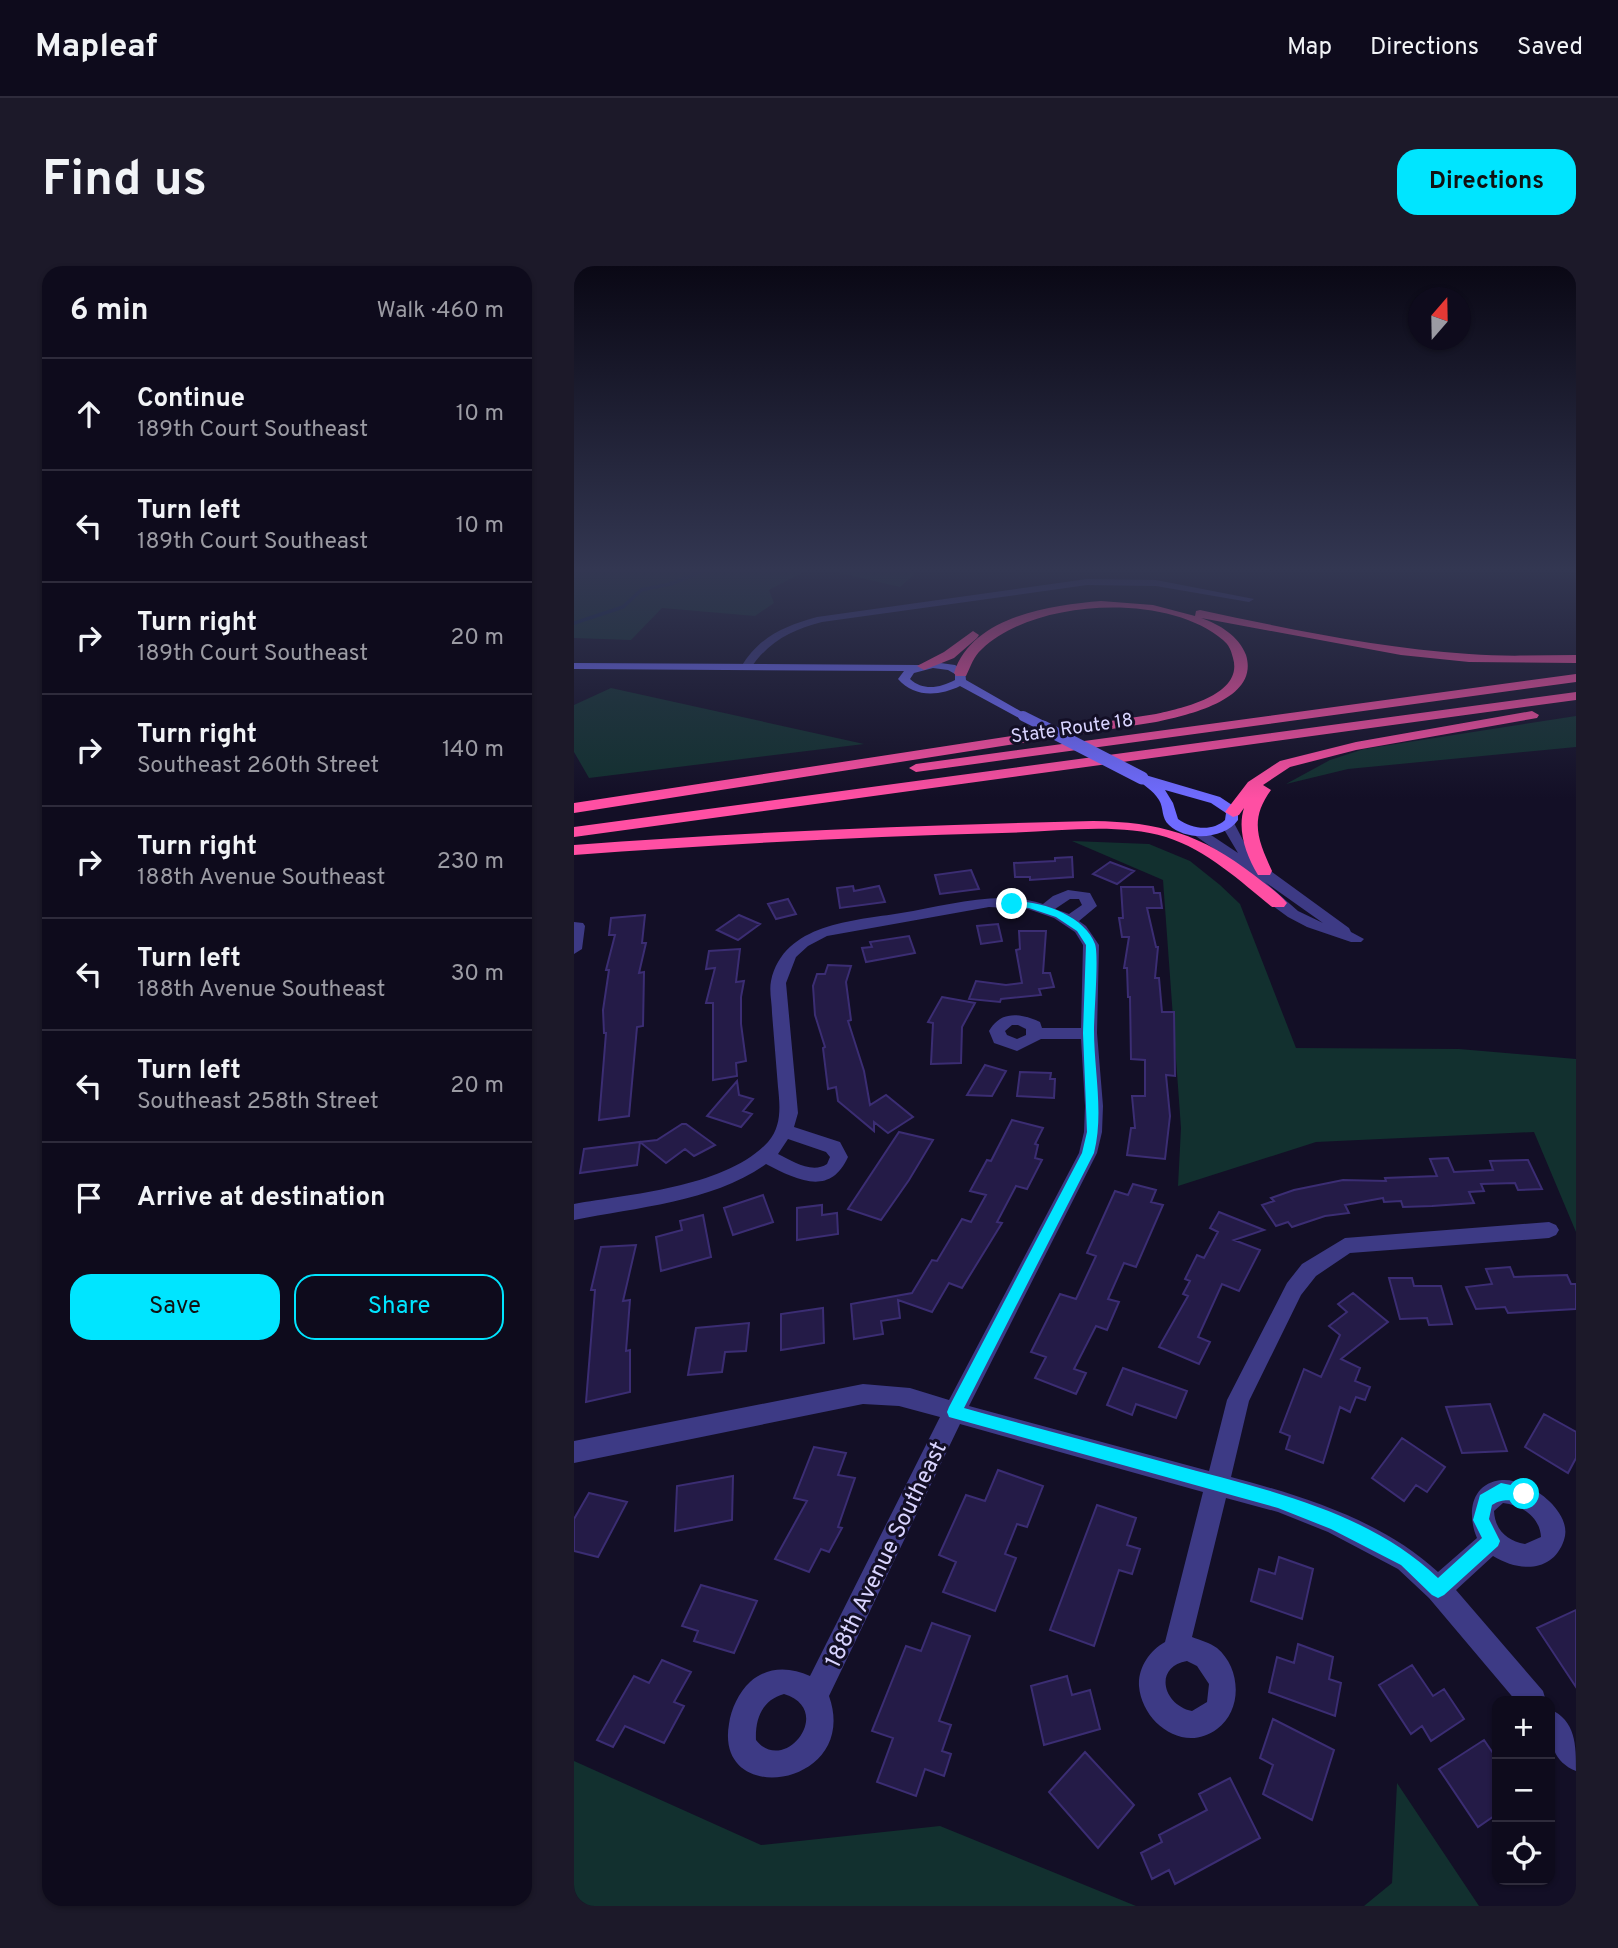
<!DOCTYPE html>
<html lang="en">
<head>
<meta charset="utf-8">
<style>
	body { margin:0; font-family:Overpass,sans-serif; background:#1c1929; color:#f1f3f6 }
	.controls { position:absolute; right:21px; bottom:21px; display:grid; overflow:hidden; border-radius:14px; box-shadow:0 2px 5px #0004 }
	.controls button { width:63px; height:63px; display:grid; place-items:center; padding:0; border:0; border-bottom:2px solid #2e2b3b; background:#0e0b1c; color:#f1f3f6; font:35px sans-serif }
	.compass { position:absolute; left:834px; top:21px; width:63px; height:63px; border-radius:50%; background:#0e0b1c; box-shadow:0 2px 5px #0004; rotate:20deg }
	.stop { position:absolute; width:21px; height:21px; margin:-16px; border:5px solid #00e5ff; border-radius:50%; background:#fff }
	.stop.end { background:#00e5ff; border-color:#fff; box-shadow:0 2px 7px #0008 }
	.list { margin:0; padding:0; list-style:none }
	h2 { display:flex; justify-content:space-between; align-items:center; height:91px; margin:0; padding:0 28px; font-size:30px }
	h2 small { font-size:23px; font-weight:400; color:#9b9ba3 }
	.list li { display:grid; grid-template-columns:46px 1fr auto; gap:21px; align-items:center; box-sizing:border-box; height:112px; padding:0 28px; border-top:2px solid #2e2b3b }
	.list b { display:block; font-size:26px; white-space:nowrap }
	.list p { margin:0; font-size:23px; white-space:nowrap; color:#9b9ba3 }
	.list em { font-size:23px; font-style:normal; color:#9b9ba3 }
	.actions { display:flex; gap:14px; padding:21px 28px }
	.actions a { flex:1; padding:16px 0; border:2px solid #00e5ff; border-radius:21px; text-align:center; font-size:24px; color:#00e5ff }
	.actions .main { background:#00e5ff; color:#111 }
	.icon { flex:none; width:38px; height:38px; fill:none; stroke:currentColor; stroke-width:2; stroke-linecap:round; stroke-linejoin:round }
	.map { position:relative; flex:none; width:1002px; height:1640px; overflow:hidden; border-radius:21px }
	header { display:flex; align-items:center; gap:42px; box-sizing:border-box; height:98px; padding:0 35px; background:#0e0b1c; border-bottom:2px solid #2e2b3b }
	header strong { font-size:33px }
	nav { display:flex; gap:38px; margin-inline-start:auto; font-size:24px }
	.intro { display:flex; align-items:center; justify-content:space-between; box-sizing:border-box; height:168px; padding:0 42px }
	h1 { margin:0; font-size:49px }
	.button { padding:18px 32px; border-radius:21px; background:#00e5ff; color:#111; font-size:24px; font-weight:700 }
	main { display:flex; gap:42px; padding:0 42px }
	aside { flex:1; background:#0e0b1c; border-radius:21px; box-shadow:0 2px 5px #0004 }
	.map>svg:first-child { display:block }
	.green { fill:#12302f }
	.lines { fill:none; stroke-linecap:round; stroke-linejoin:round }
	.stream { stroke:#0c2248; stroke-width:3.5 }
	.building { fill:#241b47; stroke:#3b2d73; stroke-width:2 }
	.street { fill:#3d3a85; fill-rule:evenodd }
	.secondary { fill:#6f6bff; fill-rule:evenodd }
	.highway { fill:#ff4fa3; fill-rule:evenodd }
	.secondary-bridge-far1 { stroke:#6f6bff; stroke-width:10 }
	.secondary-bridge { stroke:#6f6bff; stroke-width:13 }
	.route { fill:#00e5ff }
	.labels { text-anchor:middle; stroke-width:6; stroke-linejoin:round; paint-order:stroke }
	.far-street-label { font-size:19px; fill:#d9d4ff; stroke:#130f26 }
	.street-label { font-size:23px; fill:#d9d4ff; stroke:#130f26 }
</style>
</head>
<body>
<header>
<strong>Mapleaf</strong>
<nav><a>Map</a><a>Directions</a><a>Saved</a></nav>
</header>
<div class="intro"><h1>Find us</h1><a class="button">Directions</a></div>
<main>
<aside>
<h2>6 min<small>Walk · 460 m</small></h2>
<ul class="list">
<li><svg class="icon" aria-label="ahead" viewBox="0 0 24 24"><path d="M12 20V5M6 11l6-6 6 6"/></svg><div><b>Continue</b><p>189th Court Southeast</p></div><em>10 m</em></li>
<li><svg class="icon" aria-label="left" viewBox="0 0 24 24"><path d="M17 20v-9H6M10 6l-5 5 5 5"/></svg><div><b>Turn left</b><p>189th Court Southeast</p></div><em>10 m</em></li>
<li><svg class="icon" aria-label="right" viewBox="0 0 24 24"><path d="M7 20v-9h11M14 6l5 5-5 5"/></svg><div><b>Turn right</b><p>189th Court Southeast</p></div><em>20 m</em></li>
<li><svg class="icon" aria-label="right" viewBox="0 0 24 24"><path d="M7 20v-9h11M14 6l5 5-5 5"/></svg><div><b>Turn right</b><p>Southeast 260th Street</p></div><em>140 m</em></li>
<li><svg class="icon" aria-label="right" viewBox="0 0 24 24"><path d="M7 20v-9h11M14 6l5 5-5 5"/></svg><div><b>Turn right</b><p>188th Avenue Southeast</p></div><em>230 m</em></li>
<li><svg class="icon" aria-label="left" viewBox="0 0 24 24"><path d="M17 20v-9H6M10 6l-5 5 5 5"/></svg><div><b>Turn left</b><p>188th Avenue Southeast</p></div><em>30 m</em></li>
<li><svg class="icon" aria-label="left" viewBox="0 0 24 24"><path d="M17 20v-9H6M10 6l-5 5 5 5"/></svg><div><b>Turn left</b><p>Southeast 258th Street</p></div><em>20 m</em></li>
<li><svg class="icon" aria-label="arrive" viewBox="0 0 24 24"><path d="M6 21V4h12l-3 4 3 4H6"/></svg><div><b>Arrive at destination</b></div></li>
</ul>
<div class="actions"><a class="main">Save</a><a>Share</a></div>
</aside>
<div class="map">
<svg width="1002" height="1640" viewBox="0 0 1002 1640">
	<rect width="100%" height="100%" fill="#130f26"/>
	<path class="green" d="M0,303H235L195,324L200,337L181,350L88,342L57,374L0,372Z
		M249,303H329L342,307L326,321Z
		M37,422L290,478L15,512L0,486V439Z
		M1002,450V481L774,503L712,518L756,494L790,483Z
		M498,575L575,578L616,595L646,619L666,638L722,782L885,783L1002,793V966L960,866L742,876L604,920L607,862L589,614Z
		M0,1495L187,1579L366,1560L562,1640H0Z
		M823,1517L905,1640H790L818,1617Z"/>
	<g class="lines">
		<path class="stream" d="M0,357L49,341L67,324L96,318L134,303"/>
	</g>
	<path class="building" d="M498,591L499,611L456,614V611H441L440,597L481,595V592Z
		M536,596L560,605L543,618L519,608Z
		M397,604L405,623L366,628L361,609Z
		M279,620L280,625L305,620L311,636L266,642L263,622Z
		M547,621H579L580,627H586L588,642H573L582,681H584L581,712H585L588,746H600L601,810L592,809L596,850L591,893L553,889L557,862H561L558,830H571V794L557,793L556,731H554L553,702H550L555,671H548L545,652H549Z
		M214,633L222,648L202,653L194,638Z
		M71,649L68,677H72L65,707L70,706L69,760L63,761L55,850L25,854L32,767H30L29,744L35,704H32L41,669H35L37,652Z
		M165,649L186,658L164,674L143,664Z
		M424,658L428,675L407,678L403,660Z
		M445,665H472L469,707H476L480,721L465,723L467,729L427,733L426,736L395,733L402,715L432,719L448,717L442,684L446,683Z
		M335,670L341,687L292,696L288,682L298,681L296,676Z
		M166,683L162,716L170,715L167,731V758L172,795L162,797L163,810L139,814V737H132L141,702L132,703L135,685Z
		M254,699L277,700L272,716L277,754L274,755L290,805L296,839L312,829L339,851L314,867L300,856V865L264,835L262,821L254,823L249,782L251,781L241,749L239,720L243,708H251Z
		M368,731L401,737L388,761L387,797L357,798L359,757L354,756Z
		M411,799L432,805L418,830L393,829Z
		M446,806L477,807L476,813H481L480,832L443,830Z
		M163,815L165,829L179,833L169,845L178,848L167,861L133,850Z
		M438,854L469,862L461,878L464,879L461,892L468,894L453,923L442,920L423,956L428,957L388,1022L375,1017L358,1046L324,1034L326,1052L307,1055L309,1068L280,1073L277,1038L338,1027L358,994L363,995L388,953L397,956L412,929L396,925L413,894L417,895Z
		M108,858H112L141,879L120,890L111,883L92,897L66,876L83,874Z
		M325,866L359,874L335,914L307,954L274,943Z
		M66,876L63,899L6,907L10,883Z
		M874,892L880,906L919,904L916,895L954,894L968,923L944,924L941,917L907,918L910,925L895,926L900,937L858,940L829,941L827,935L810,936L809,932L771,939L775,947L751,950L718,961L714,956L702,960L688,939L700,935L697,932L720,924L769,914L812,915L811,912L863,910L856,893Z
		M559,918L582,924L577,936L589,939L562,1001L550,997L534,1033L545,1036L533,1064L522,1060L500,1103L512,1107L502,1128L461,1112L472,1091L457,1086L486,1028L502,1033L522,990L513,987L541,925L554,929Z
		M189,929L199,956L159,969L150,942Z
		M248,939V949L263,947L264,968L223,974V942Z
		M645,946L690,964L660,974L686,984L665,1025L648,1018L624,1071L636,1076L625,1098L585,1081L614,1030L609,1028L616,1015L611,1013L623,989L630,992L644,966L636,962Z
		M129,949L137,991L87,1005L82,971L108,964L106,955Z
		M62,979L49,1035L56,1034L52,1085L56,1084V1126L12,1136L21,1024H17L27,981Z
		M936,1001L940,1011L993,1009L997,1018H1002V1043L934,1047L931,1041L902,1043L892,1021L918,1018L912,1003Z
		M815,1012H838L840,1020H867L878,1058L855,1059L853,1052L826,1053Z
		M779,1027L814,1056L767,1093L786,1102L781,1115L796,1121L791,1134L782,1131L776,1146L766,1141L749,1197L712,1183L716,1170L706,1166L730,1103L747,1111L766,1069L755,1060L773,1046L764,1038Z
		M249,1042L250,1077L207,1084V1048Z
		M175,1057L172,1085L151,1086L148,1106L114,1109L122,1062Z
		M549,1102L613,1125L602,1152L562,1138L558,1149L533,1139Z
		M916,1138L933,1185L888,1187L872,1141Z
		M970,1148L1002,1166V1192L994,1207L951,1181Z
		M828,1172L871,1201L853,1226L842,1219L830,1235L798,1212Z
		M240,1181L272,1187L264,1209L281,1212L264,1261L268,1262L255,1286L247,1283L235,1306L201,1293L233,1235L220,1232Z
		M424,1204L469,1220L453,1261L443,1258L431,1288L442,1292L421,1345L369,1326L382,1296L365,1289L392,1229L411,1235Z
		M159,1210L158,1254L101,1265L103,1220Z
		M15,1227L53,1236L24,1291L0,1285V1253Z
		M523,1239L562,1252L553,1279L566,1283L558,1308L545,1304L520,1380L476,1364Z
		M705,1291L739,1303L728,1353L677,1335L685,1303L701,1308Z
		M127,1319L183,1335L160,1387L120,1375L124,1365L108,1360Z
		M1002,1344V1421L963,1362Z
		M358,1357L396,1370L365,1455L377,1459L368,1485L377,1488L370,1510L351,1503L342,1530L303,1516L319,1472L298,1465L332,1380L347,1385Z
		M724,1378L759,1391L755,1413L767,1417L761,1450L695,1426L703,1391L720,1397Z
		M88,1394L117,1406L100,1436L110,1440L90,1477L51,1460L39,1481L23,1474L60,1410L75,1417Z
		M838,1399L859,1430L870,1423L890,1453L857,1475L848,1460L837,1468L805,1419Z
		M493,1410L498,1429L516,1424L526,1463L470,1479L457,1420Z
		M699,1453L760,1484L738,1554L689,1528L699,1499L686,1492Z
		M910,1474L923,1493V1548L904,1561L865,1503Z
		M511,1486L560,1539L524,1582L475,1526Z
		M656,1512L686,1572L601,1618L595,1604L578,1613L567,1587L588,1576L585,1569L633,1544L625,1528Z"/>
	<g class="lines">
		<path class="street" d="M513,313L582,314L680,333L675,336L582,320L513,319L248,356C217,364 194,376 176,403L167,401C185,371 210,360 243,351Z
			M655,556L660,557L670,576L694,603L775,662L777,666L790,673L787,676H777L733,661L714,651L699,640L653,592L616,566L618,563H628L664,587L648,560ZM691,616L749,657L724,645Z
			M494,624L516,627L523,640L505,655L512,660L525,679L523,767L529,840L528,866L523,887L395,1140L635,1205L653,1134L713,1017L728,998L771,972L975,956L982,959L985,964L982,969L975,972L776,987L742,1010L727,1029L675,1135L657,1211C729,1230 809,1255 864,1306L903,1272C893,1249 896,1217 928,1214C954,1212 1000,1246 990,1274C979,1307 945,1306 919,1290L882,1324L969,1425L972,1435H942L855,1332L824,1303L754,1266L704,1246L652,1232L618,1371C626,1374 636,1377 643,1382C667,1402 669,1444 643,1463C610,1488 568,1457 565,1420C564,1402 575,1385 591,1376L629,1226L386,1158L255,1430C287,1520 140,1544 155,1458C157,1443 165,1426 176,1416C194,1400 216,1401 236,1410L366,1151L325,1140L289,1138L0,1197V1175L289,1118L336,1122L375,1134L505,887L510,866L511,840L507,773H467L443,785L420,777L415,765C427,744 447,747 466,756L468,762H507L509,679L501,666L480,652L454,643L415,641L253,670L234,680L222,691L212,717L224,847L220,861L266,876L274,891C256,931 223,914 192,898C139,936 63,941 0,954V938C57,928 153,921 194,876C208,860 206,840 204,821C202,796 200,772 198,747C198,737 195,725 197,715C210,657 279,655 327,647C372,640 424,623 469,638L479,630ZM496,633H505L508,639L495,648L481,643ZM438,759H444L452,763V769L443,773L433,769L431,765ZM214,873L252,886L256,891L253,898C238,908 218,895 204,888ZM929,1237C948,1239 966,1251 967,1271L951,1278C933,1275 921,1264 920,1245ZM613,1395L623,1400L635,1418L633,1436L618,1445C589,1439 579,1401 613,1395ZM210,1428C262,1444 210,1510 182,1474C181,1453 188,1434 210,1428Z
			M0,656L9,657L11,660L8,683L0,688Z
			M976,1443C1002,1455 1002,1479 1002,1505C975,1494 975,1469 976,1443Z"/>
		<path class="secondary" d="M359,396L381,399L391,405L392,414L455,450L445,452L386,420C366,430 340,432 324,413L330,405L0,403V397L345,399ZM359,402L374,404L381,408V414C366,422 349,425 336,413L340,407Z
			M568,508L646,531L664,543V554C651,573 613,576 595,559C587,552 590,542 585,534C579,524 569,519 562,512ZM591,524L637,537L652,547L651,554C638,566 618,563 604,553L599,537Z"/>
		<path class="highway" d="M527,335L579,339L621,350L622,345L626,344C715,363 804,382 895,388C931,391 966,389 1002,389V397L895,396L827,389L627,352C645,358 665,370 672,389C686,434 613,449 582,456L0,547V537L582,448C608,442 670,429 659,392C657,384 655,379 649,374C593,326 460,333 408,383C399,391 397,400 392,410H382L380,407C398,350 477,339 527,335Z
			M399,365L405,369L403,372L380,392L350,404L343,400L370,386Z
			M1002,408V416L342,506L335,502L342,498Z
			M1002,426V434L0,571V561Z
			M958,445L965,449L963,452L782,484L716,501L689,519L697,524C675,554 684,574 698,605L696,609H684C672,589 663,564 670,542L665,549L659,551L651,546L674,516L706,495L782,476Z
			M519,555C586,556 627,568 680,609C691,618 704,626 713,637L710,641H698C666,615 633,584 592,571C541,556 481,566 428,567C285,571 143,578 0,589V579C173,566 346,559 519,555Z"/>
		<path class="secondary-bridge-far1" d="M449,450L473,462"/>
		<path class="secondary-bridge" d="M469,461L568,512"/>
	</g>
	<linearGradient id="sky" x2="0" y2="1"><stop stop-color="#0a0815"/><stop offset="0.57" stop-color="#333752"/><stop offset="1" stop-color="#333752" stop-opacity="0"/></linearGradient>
	<rect width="1002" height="533" fill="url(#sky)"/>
	<path class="route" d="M434,636C462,632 511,649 521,678C525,690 520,747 520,764C520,805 530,847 520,887L390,1142C459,1161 528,1179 597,1198C689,1223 793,1244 864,1312L908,1272L899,1254L906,1229L927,1217L955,1223L957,1228L955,1233C941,1239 934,1229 918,1239L915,1253L926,1275L924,1280L870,1329L864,1332L858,1329L827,1299L757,1263L704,1242L375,1151L373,1146L375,1141L508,887L513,866L509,767L512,679L503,665L482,651L455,642L434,640Z"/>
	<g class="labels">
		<g class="far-street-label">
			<text transform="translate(498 461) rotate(-8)" y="7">State Route 18</text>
		</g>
		<g class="street-label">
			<text transform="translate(311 1288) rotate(-64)" y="8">188th Avenue Southeast</text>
		</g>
	</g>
</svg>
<div class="controls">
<button>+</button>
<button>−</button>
<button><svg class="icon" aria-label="locate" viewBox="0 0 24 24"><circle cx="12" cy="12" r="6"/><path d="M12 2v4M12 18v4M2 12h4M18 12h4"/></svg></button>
</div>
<svg class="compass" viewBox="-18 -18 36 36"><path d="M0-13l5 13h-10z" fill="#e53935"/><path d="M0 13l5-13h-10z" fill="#9b9ba3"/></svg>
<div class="stop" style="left:950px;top:1228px"></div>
<div class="stop end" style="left:438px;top:638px"></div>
</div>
</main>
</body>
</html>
